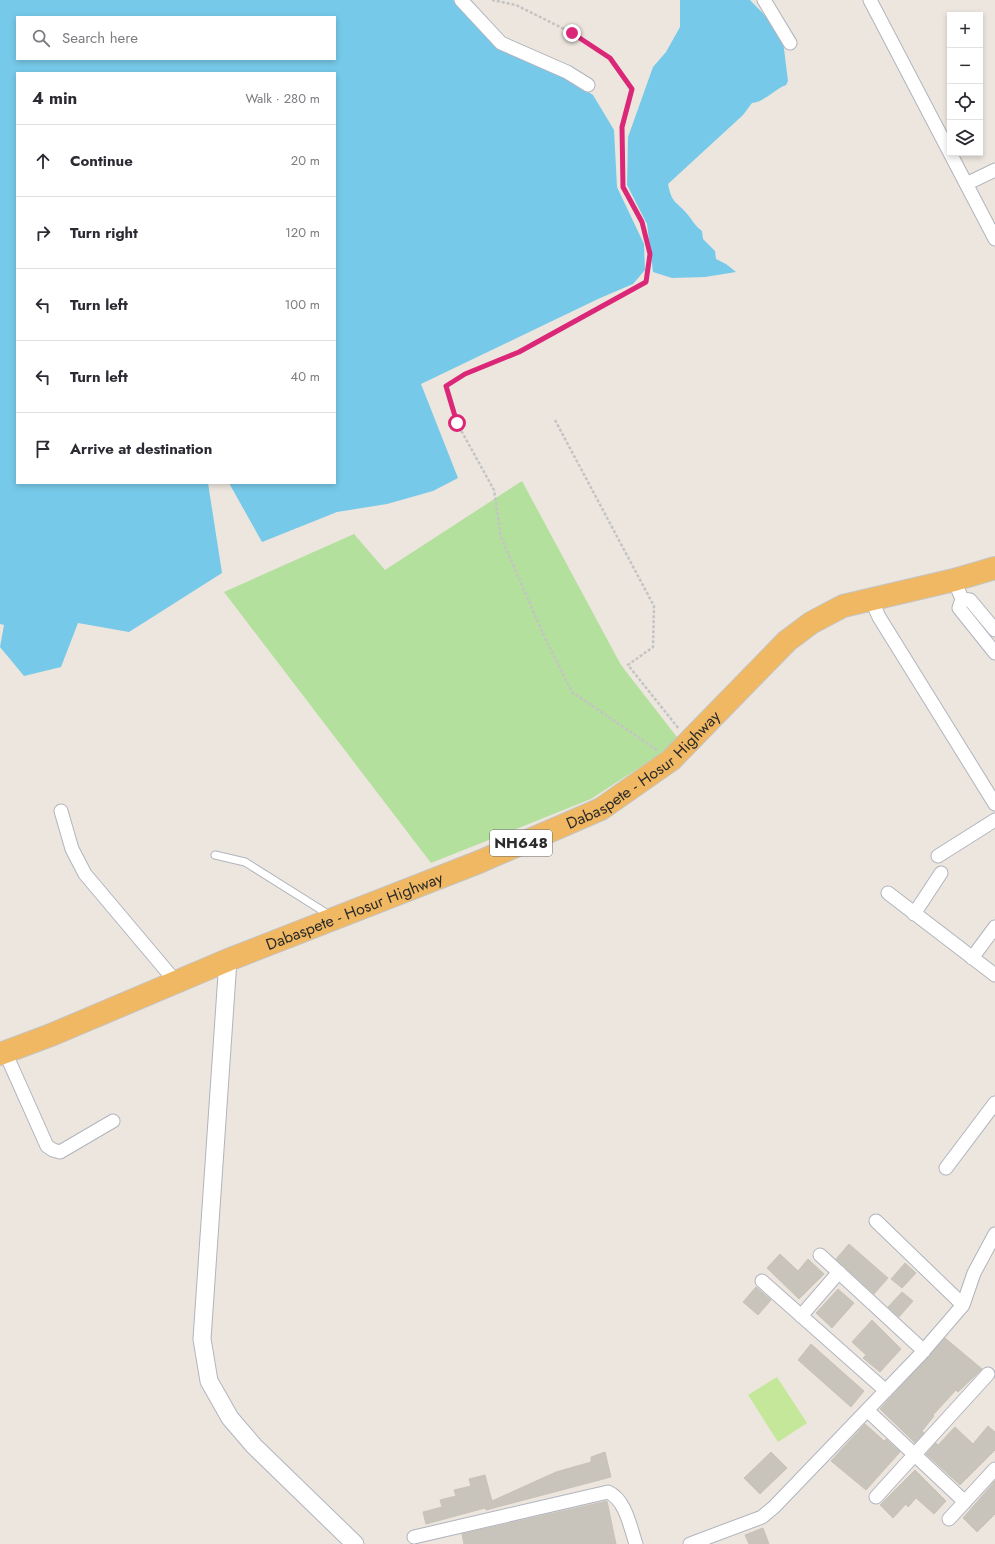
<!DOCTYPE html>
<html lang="en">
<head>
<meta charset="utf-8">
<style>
	body { margin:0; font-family:Jost,sans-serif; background:#f7f7f7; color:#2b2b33 }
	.controls { position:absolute; right:12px; top:12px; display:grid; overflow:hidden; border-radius:0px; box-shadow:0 2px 6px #0003 }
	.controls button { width:36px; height:36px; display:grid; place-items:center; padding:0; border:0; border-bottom:1px solid #e1e1e2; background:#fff; color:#2b2b33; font:20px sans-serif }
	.stop { position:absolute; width:12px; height:12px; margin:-9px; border:3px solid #db2777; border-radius:50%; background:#fff }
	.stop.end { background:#db2777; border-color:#fff; box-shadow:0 1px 4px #0008 }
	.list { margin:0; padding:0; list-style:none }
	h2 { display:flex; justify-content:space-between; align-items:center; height:52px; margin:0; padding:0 16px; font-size:17px }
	h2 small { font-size:13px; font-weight:400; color:#7c7c81 }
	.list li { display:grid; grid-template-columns:26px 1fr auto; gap:12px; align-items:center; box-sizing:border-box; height:72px; padding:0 16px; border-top:1px solid #e1e1e2 }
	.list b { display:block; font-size:15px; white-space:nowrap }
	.list em { font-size:13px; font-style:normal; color:#7c7c81 }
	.icon { flex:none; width:22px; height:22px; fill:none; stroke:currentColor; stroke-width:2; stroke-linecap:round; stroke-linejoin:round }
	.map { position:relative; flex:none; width:995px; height:1544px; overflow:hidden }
	.search { position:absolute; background:#fff; box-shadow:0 2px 6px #0003; left:16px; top:16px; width:320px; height:44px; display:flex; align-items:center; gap:10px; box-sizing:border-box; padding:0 14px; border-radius:0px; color:#7c7c81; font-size:15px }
	.panel { position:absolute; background:#fff; box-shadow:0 2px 6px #0003; left:16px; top:72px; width:320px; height:412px; border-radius:0px }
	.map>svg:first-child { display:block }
	.green { fill:#b3e09d }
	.pitch { fill:#c5e799 }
	.water { fill:#76c9e9; fill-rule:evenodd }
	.building { fill:#c8c4bc; stroke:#c8c2b8 }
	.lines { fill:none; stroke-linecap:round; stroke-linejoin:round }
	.service-casing { stroke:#b1b4be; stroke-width:9 }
	.minor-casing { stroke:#b1b4be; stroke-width:15 }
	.tertiary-casing { stroke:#b1b4be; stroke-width:19 }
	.trunk-casing { stroke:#c4c4c4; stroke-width:24 }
	.path { stroke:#c4c4c4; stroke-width:2.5; stroke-dasharray:3 2; stroke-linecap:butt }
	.service { stroke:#fff; stroke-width:7 }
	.minor { stroke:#fff; stroke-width:13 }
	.tertiary { stroke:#fff; stroke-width:17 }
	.trunk { stroke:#f0b862; stroke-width:22 }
	.route { stroke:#db2777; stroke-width:5 }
	.labels { text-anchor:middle; stroke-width:3; stroke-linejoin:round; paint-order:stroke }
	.shield { fill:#fff; stroke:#6b6b6b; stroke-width:1 }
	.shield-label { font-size:15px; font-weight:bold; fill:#2b2b2b }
	.street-label { font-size:16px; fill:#2b2b2b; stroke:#fff }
</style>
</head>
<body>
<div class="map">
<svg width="995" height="1544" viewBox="0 0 995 1544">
	<rect width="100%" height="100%" fill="#ece6de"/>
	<path class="green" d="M522,481L621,665L680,741L591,799L431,863L224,592L354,534L385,570Z"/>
	<path class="pitch" d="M777,1377L807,1423L778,1442L748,1395Z"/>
	<path class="water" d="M0,0H453L496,48L557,72L593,95L614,130L617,187L644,244L645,270L633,284L598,299L421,384L458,478L433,491L387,504L337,512L262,542L229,483H335V73H17V483H208L222,573L129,632L78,623L61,667L24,676L0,647L4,625L0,624ZM17,17H335V59H17Z
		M680,0H750L773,24L783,41L788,81L786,85C773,90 766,101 752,103L743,115L668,184C672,205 677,201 688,215C693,221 695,226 702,231L703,239L715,251L716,259L726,264L736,272L705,277L672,278L653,272L647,224L627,185L628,137L653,67L666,52L680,27Z"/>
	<path class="building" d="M849,1244L888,1278L874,1294L836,1259Z
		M780,1254L798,1271L808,1259L824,1274L799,1299L767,1268Z
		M905,1263L916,1273L902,1288L891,1279Z
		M756,1287L771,1300L758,1315L743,1302Z
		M838,1289L854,1303L832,1328L816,1313Z
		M902,1292L913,1301L899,1317L888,1307Z
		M872,1320L901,1349L880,1372L863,1358L866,1355L852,1342Z
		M945,1338L982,1369L958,1392L956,1390L933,1415L934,1416L922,1431L924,1433L915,1443L880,1409Z
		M811,1344L864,1391L851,1407L798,1360Z
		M865,1424L882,1439L884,1441L886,1439L900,1452L866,1490L831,1461Z
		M988,1426L995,1432V1450L960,1485L926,1454L936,1443L938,1445L955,1427L973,1444Z
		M605,1452L611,1477L486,1510L485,1508L426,1524L423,1512L442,1507L440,1500L456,1496L454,1490L471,1486L469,1479L485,1475L492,1501L556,1472L591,1462V1457Z
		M771,1452L787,1468L760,1494L744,1478Z
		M915,1470L946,1501L934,1514L916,1498L908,1507L906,1504L893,1518L880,1505Z
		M995,1481V1514L977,1532L963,1518Z
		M607,1501L616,1544H464L462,1534Z
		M763,1528L769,1544H749L745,1535Z"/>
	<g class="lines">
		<g class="service-casing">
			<path id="service" d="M215,855L245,862L331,916"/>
		</g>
		<g class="minor-casing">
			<path id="minor" d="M461,0L501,43L567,72L588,85
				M764,0L790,43
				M870,0L950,153
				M950,153L995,239
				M966,184L995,170
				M954,580L962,599L959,608L995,653
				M871,599L879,617L995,804
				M962,599L970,600L995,630
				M61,811L72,849L85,874L176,982
				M938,856L995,820
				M888,893L995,975
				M914,914L941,873
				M972,958L995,927
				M5,1052L47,1146L53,1150L60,1152L113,1121
				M946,1168L995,1103
				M876,1221L963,1305
				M820,1255L924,1351
				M762,1281L886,1391
				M801,1316L839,1272
				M867,1410L965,1502
				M876,1497L988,1374
				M949,1519L995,1469
				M414,1537L608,1492C626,1500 630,1527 636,1544
				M690,1544L762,1517L774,1507L920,1355L963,1305L974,1273L995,1234"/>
		</g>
		<g class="tertiary-casing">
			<path id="tertiary" d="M228,960L202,1339L209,1381L230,1418L254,1446L355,1544"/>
		</g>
		<g class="trunk-casing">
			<g id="trunk">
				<path id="s1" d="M0,1054L51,1035L228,960L479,862L601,809L671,760L787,641L811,623L843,606L954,580L995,568"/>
			</g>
		</g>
		<path class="path" d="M492,0L516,5L572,33L610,58L632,89L622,127L623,187L642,223L650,254L646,282L519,353L465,374L446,385L457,423L494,490L501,537L544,636L572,692L657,750
			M555,420L654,606L653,647L628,665L679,729"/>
		<use href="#service" class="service"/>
		<use href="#minor" class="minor"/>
		<use href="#tertiary" class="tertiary"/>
		<use href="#trunk" class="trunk"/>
	</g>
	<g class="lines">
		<path class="route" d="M457,423L446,386L465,374L519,352L646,282L650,254L642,222L623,187L622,127L632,89L610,58L572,33"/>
	</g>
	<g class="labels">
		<rect class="shield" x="490" y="830" width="62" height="26" rx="3"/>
		<g class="shield-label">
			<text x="521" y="848">NH648</text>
		</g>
		<g class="street-label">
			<text dy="6" stroke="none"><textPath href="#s1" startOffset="706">Dabaspete - Hosur Highway</textPath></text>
			<text dy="6" stroke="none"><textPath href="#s1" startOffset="382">Dabaspete - Hosur Highway</textPath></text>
		</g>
	</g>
</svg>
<div class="controls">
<button>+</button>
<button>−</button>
<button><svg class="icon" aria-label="locate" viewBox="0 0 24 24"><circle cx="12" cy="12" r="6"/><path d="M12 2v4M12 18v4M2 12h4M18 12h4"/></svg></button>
<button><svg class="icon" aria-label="layers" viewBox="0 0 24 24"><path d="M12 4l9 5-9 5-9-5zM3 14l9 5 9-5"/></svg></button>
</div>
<div class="stop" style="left:457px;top:423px"></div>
<div class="stop end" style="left:572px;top:33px"></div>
<div class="search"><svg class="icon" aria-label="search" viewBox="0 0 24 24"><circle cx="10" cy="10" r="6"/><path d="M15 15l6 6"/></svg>Search here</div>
<section class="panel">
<h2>4 min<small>Walk · 280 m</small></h2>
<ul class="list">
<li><svg class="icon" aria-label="ahead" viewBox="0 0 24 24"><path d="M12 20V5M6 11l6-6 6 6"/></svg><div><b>Continue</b></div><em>20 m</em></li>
<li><svg class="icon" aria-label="right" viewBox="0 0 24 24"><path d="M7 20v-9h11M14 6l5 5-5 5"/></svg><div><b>Turn right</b></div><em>120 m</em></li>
<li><svg class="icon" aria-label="left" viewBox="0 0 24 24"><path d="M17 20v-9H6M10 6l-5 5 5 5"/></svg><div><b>Turn left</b></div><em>100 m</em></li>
<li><svg class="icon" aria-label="left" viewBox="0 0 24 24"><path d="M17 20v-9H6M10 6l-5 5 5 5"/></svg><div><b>Turn left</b></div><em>40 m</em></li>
<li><svg class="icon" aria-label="arrive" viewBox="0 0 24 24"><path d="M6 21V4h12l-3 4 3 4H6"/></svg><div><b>Arrive at destination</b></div></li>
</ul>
</section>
</div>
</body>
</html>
